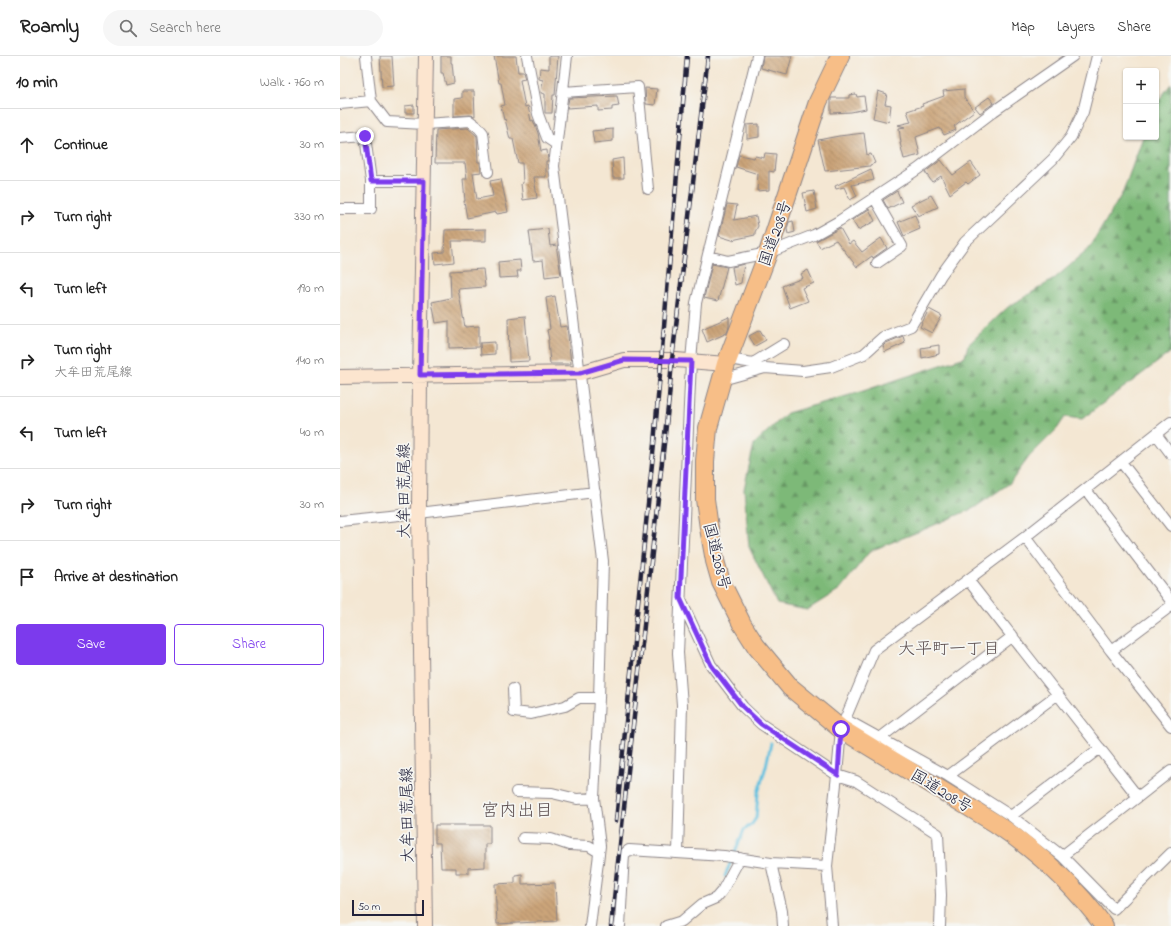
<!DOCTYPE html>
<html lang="en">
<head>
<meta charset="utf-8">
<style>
	body { margin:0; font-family:"Indie Flower","Klee One",sans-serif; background:#f6f6f6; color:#222 }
	.controls { position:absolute; right:12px; top:12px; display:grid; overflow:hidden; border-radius:4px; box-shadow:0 1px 3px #0004 }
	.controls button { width:36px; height:36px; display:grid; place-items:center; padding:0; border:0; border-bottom:1px solid #e0e0e0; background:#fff; color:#222; font:20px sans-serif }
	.scale { position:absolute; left:12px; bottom:10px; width:72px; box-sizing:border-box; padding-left:4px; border:2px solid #22223b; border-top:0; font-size:11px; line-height:14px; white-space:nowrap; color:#22223b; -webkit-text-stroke:3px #f6f6f2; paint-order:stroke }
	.stop { position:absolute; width:12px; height:12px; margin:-9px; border:3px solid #7c3aed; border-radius:50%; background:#fff }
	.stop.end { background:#7c3aed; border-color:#fff; box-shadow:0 1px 4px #0008 }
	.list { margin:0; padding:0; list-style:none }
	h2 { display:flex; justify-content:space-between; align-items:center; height:52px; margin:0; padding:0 16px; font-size:17px }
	h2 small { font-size:13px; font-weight:400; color:#767676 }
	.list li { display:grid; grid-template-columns:26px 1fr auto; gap:12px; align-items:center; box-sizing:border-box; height:72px; padding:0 16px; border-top:1px solid #e0e0e0 }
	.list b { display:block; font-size:15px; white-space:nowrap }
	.list p { margin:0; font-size:13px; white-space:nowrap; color:#767676 }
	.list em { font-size:13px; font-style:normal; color:#767676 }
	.actions { display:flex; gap:8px; padding:12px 16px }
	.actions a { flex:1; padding:9px 0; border:1px solid #7c3aed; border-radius:4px; text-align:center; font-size:14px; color:#7c3aed }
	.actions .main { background:#7c3aed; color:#fff }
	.icon { flex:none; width:22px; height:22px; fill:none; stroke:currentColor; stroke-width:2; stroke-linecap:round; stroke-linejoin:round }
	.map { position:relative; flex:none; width:831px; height:870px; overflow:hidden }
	header { display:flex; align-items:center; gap:24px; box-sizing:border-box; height:56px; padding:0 20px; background:#fff; border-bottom:1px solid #e0e0e0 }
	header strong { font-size:19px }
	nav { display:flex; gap:22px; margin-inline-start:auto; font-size:14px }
	.search { width:280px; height:36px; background:#f6f6f6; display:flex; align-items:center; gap:10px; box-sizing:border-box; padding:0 14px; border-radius:22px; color:#767676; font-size:15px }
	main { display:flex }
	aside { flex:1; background:#fff }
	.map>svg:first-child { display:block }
	.forest { fill:url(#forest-firs); stroke:#506e5a }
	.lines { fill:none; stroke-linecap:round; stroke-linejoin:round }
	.stream { stroke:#61c0df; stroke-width:3 }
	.building { fill:url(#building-back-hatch) }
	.street-casing { stroke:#8b8487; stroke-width:12 }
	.secondary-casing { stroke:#8b8487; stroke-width:16 }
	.highway-casing { stroke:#8b8487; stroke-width:20 }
	.street { stroke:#fff; stroke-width:10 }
	.secondary { stroke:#fce5cf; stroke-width:14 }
	.highway { stroke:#f7be87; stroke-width:18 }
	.rail-casing { stroke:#22223b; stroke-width:4.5 }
	.rail { stroke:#f6f6f2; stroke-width:3; stroke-dasharray:9; stroke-linecap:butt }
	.route { stroke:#7c3aed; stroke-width:5 }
	.labels { text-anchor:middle; stroke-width:3.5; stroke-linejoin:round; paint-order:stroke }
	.street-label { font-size:16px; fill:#22223b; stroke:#f6f6f2 }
	.neighbourhood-label { font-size:17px; fill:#5d5051; stroke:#f6f6f2 }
	.quarter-label { font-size:18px; fill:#5d5051; stroke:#f6f6f2 }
</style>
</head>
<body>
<header>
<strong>Roamly</strong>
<div class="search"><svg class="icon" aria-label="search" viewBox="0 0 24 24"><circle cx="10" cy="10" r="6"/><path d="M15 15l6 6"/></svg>Search here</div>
<nav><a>Map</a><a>Layers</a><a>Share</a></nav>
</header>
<main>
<aside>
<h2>10 min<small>Walk · 760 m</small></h2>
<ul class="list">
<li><svg class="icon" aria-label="ahead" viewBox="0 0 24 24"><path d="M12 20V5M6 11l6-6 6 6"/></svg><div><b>Continue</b></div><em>30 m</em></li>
<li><svg class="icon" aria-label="right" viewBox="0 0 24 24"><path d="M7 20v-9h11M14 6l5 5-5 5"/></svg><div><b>Turn right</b></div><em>330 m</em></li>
<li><svg class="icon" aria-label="left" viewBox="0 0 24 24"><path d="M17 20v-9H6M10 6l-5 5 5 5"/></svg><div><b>Turn left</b></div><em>190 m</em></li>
<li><svg class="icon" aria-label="right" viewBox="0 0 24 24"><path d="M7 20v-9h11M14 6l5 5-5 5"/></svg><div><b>Turn right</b><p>大牟田荒尾線</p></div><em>140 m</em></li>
<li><svg class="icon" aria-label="left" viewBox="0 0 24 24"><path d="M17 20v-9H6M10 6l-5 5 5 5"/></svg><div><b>Turn left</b></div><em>40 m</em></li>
<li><svg class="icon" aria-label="right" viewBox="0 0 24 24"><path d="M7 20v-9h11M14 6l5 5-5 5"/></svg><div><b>Turn right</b></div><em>30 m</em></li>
<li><svg class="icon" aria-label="arrive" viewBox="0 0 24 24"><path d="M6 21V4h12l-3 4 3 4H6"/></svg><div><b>Arrive at destination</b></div></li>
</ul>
<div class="actions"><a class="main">Save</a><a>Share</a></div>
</aside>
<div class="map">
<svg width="831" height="870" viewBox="0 0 831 870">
	<defs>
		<pattern id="forest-firs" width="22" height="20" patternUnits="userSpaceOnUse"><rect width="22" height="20" fill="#7db978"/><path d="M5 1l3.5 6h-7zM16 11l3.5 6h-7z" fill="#669664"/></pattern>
		<pattern id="building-back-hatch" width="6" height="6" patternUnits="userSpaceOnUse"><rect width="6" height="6" fill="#cba479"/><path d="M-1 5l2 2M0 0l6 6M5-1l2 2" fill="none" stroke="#a48564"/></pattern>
	</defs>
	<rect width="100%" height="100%" fill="#f6f6f2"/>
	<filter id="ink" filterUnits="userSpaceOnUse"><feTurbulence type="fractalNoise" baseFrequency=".025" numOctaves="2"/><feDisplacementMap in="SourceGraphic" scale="8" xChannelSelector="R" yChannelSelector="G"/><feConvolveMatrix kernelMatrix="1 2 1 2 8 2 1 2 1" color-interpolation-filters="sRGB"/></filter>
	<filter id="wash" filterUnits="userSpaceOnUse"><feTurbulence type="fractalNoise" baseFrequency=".012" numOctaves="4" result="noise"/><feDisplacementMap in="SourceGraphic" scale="16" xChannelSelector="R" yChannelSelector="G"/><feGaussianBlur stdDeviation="0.9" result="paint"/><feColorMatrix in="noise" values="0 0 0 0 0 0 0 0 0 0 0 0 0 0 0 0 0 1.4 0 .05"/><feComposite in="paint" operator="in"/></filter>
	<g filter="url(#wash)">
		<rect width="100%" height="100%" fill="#f4e7d3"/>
		<path class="forest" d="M831,28V296L742,363L725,361L717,373L689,401L670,427L634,452L585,473L530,495L500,533L467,554L437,548L409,491L404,433L414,388L447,357L517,337L625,301L628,289L668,251L714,223L749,193L783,136L803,81H816V51L819,44Z"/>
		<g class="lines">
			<path class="stream" d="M385,820L404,774L412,768L416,762L418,737L426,710L431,687"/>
		</g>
		<g id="blocks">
			<path class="building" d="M40,0H52L54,30L42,31Z
				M101,0H111V7H112L114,27L106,29L103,17H101Z
				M154,0H176L178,16H183L185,23L180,24L184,46L185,51L188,50L191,65L193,64L198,77L201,95L207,94L208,105H206V121H194L197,142L183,144L181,128L183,127L182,107H178L173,83H170L165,63L164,64L161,50L165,49L161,27H159Z
				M209,0H218L215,39H213L212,57H205V38L201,37L203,24L199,23L200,12L209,13Z
				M423,0H452L447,19L421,12Z
				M305,32L317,33L315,49L306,48Z
				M624,33V41L634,55L614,70L616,74L604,79L600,72L576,81L580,99L564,103L560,87H561L559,72L565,71L558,69L571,66L567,55L583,50L582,48L604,40L603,35Z
				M122,35H134L135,60L130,59L114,60V43L122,42Z
				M538,35L547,38L545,48L551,49L549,66L533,62Z
				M516,38L517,41L524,40L526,53L511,56L491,57V42H509V39Z
				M277,40L279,50L272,51V54L258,55V50L227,52L229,42Z
				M649,41L654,47L640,57L635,51Z
				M74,49V57H65V50Z
				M419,68V81L407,83V69Z
				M128,72L137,80L138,106H140L141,116L133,117L137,143L153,140L150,125L161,123L168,156L157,158L156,156L127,162L124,145H125L123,123H127L125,107H95L96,74Z
				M273,73V85L254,87L252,75Z
				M524,77L527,99L531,98L535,107L530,109V110L485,115L478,84L499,80Z
				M425,97L436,98L434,116L429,115V134L417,135L418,118L396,111L399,99L414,102L415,100L424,102Z
				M283,102L284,122H273L272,104Z
				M601,104L613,119L631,106L640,119L628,128L626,126L610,138L601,120L592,126L585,116Z
				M531,113L534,124L512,129L517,140L510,144L504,131L496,133L495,130Z
				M474,135L477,153L467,156L463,137Z
				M557,135L562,146L548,153L543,144Z
				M591,139L598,151L578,160L571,149Z
				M387,148L397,149L394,164L416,160L418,170L415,176V179L392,184L379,180Z
				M529,153L535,165L518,174L512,164Z
				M575,159L580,173L564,180L558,166Z
				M453,165L455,176L448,178L447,173L449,166Z
				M500,172L509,188L513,185L522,196L541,182L547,192L533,202L532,200L517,211L496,184L480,192L476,185Z
				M146,173V185H112L114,206L95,208L94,197L104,196L105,174Z
				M208,173L210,190L216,189L221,219L205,221L203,204L193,205L189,175Z
				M180,204L181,215H177L178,221L159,222L158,206Z
				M372,208L387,211L378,245L364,242Z
				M404,208L401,227L395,229L392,211Z
				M143,213L145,231L118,233L125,271L139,270V291L109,292V265L96,267L92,246L111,242L110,215Z
				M468,214L474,227L462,232L468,245L450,252L442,230L463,222L461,218Z
				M215,240L220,271L227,270L231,308H210L208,284H209L207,274L210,273L206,242Z
				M589,253L602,260L592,277L580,271Z
				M185,260L189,305L169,306L168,262Z
				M389,261V271L387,277L367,286L362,273Z
				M420,274L426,284L415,290L409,280Z
				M563,280L565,287L545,296L543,290L546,287Z
				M155,286V298L141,299L140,287Z
				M599,289V298L582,302L581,292Z
				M95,769H150V788H145V811L128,812V817H116V812H101L100,787H95Z
				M182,818V828L215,827L217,865L157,868L155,828L175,827V819Z"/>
		</g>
	</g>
	<g filter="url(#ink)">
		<use href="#blocks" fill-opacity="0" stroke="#8b8487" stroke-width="1"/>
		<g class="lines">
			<g class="street-casing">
				<path id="street" d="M26,0L31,45L47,66L85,68L130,65L138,71L143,77L148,116
					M187,0L198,58L207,82L216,88
					M227,0L214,110L263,505L259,642L254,742L260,790L250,870
					M223,36L298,31L308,133
					M0,48L31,45
					M0,82L25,80L31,125V153H0
					M31,125H84
					M534,141L562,190L537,207
					M368,200L388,205L428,197L474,179L499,165L578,113L654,55L733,0
					M389,303L413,307L444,288
					M382,324L425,312L463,315L491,311L524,298L543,281L571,270L601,219L625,186L713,103L731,81L743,56L757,0
					M816,378L831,398
					M781,406L831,470
					M746,434L831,545
					M0,465L79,457L255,436
					M685,481L771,595L831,670
					M628,524L798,741L722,800
					M341,544L371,609L403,651L421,668L497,719L516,725L598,778L601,839L600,870
					M771,595L831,550
					M173,633L174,656L191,658L225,650L239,642H259
					M505,663L608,720L671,760L722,800L774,853L831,797
					M540,682L673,580
					M608,720L718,638
					M176,736L212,737L237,743L254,742
					M798,741L831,715
					M671,760L760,692
					M183,782L211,783L229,789L249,790L259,796
					M338,797L342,649L338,597L351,305L356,247L417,0
					M431,807L442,855L443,870
					M280,870L284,798L289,794L384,800L431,807L487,810
					M326,870L342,865L362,848L376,842L382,835L400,802
					M492,870L487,810L497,719L501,673L534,594L685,481L831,366"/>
			</g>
			<g class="secondary-casing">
				<path id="secondary" d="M0,321L240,317L284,304H336L386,308
					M85,870L79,457L80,319L86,0"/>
			</g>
			<g class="highway-casing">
				<path id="highway" d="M500,0L478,46L428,197L386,308L368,372L365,405V443L369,472L375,505L381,526L402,568L416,590L450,631L501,673L655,767C697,795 734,829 764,870"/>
			</g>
			<use href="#street" class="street"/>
			<use href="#secondary" class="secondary"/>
			<use href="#highway" class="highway"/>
			<g class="rail-casing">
				<path id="rail" d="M276,765L314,388L347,0
					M271,870L329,342L332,304L368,0"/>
			</g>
			<use href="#rail" class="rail"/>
		</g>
	</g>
	<g class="lines" filter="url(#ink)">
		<path class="route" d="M25,80L31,125H84L80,319L240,317L284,304L351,305L340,542L371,609L403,651L421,668L498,719L501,673"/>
	</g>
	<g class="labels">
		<g class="street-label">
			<text transform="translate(434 177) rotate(-71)" y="6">国道208号</text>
			<text transform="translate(63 435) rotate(-90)" y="6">大牟田荒尾線</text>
			<text transform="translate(378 500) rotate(76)" y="6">国道208号</text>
			<text transform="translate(602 734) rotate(31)" y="6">国道208号</text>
			<text transform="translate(66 759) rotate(-91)" y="6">大牟田荒尾線</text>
		</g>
		<g class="neighbourhood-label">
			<text x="609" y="598">大平町一丁目</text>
		</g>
		<g class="quarter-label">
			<text x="177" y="760">宮内出目</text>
		</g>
	</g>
</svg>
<div class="controls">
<button>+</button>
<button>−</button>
</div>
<div class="scale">50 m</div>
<div class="stop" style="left:501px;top:673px"></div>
<div class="stop end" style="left:25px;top:80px"></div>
</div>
</main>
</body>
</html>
